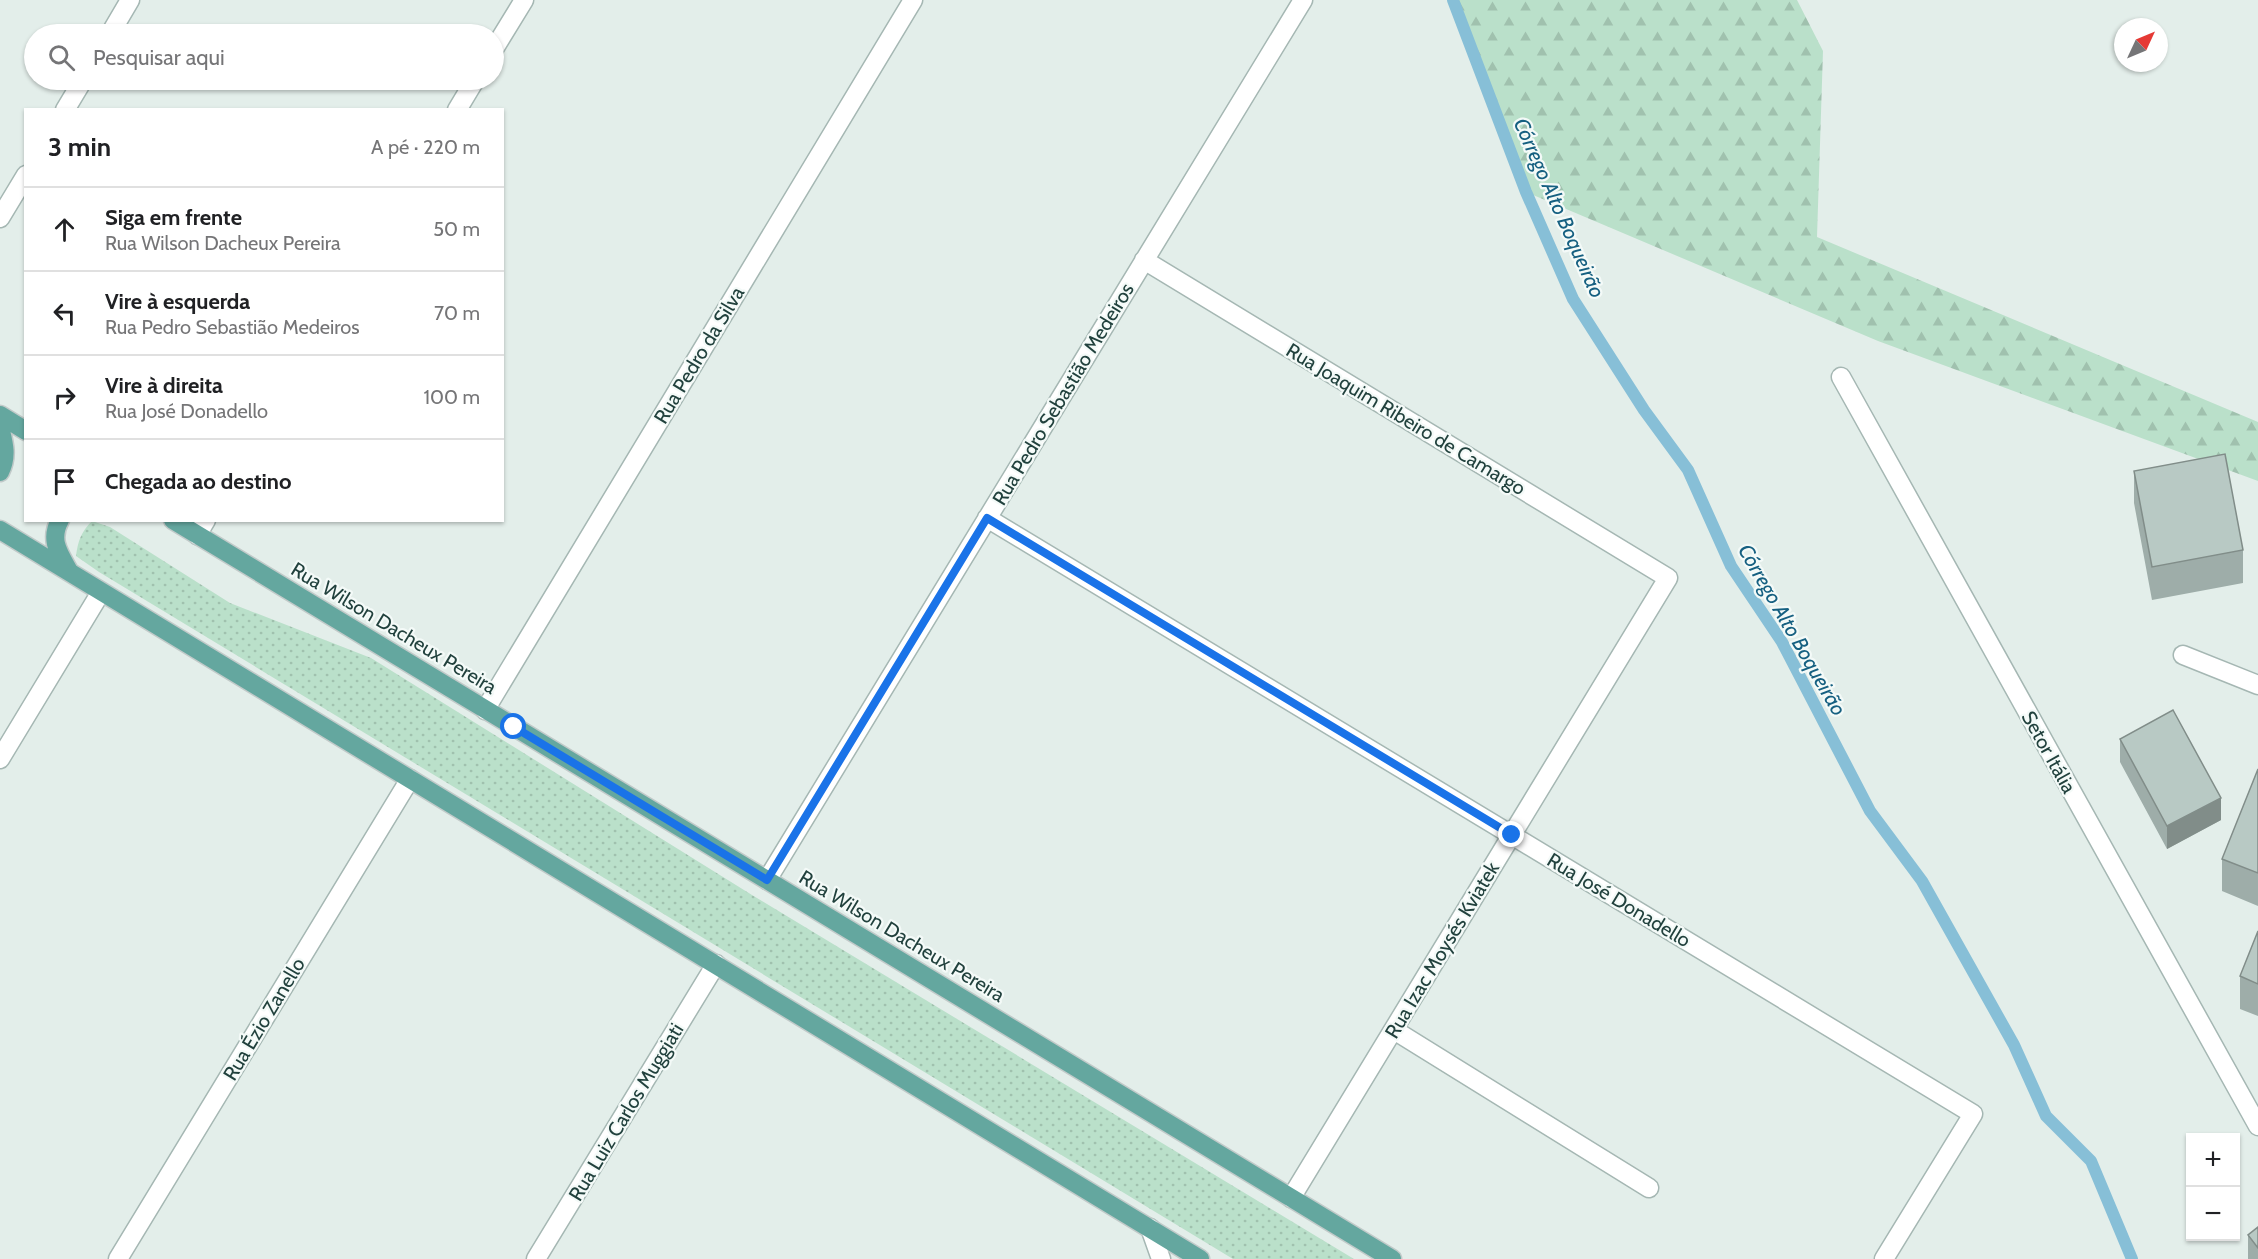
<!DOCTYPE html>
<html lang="pt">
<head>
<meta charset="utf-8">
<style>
	body { margin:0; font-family:Cabin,sans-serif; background:#f2f2f2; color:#202124 }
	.controls { position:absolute; right:18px; bottom:18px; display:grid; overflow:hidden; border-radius:0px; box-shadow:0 2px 4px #0004 }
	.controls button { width:54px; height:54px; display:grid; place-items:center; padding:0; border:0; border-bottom:2px solid #e0e0e0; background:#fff; color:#202124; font:30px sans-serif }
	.compass { position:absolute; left:2114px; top:18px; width:54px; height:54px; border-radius:50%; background:#fff; box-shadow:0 2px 4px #0004; rotate:46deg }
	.stop { position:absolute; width:18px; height:18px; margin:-14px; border:4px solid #1a73e8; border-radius:50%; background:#fff }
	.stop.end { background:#1a73e8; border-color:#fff; box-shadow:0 2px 6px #0008 }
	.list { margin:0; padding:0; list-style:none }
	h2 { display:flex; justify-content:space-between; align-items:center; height:78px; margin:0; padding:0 24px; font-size:26px }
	h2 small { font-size:20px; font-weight:400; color:#757577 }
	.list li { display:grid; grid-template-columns:39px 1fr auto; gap:18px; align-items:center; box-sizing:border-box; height:84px; padding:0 24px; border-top:2px solid #e0e0e0 }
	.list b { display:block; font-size:22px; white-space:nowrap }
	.list p { margin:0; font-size:20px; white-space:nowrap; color:#757577 }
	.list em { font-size:20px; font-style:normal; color:#757577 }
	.icon { flex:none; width:33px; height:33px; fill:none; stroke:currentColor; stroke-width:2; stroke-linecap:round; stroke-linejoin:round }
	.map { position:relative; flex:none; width:2258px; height:1259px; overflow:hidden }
	.search { position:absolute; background:#fff; box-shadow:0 2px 4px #0004; left:24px; top:24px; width:480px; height:66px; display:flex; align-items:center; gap:15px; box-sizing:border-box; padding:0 21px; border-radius:33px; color:#757577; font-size:22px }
	.panel { position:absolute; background:#fff; box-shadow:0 2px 4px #0004; left:24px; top:108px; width:480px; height:414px; border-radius:0px }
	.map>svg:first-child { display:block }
	.grass { fill:url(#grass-dots) }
	.forest { fill:url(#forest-firs) }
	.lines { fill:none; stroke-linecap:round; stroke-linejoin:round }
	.stream { stroke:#87bfd7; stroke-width:12 }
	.minor-casing { stroke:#a5b7b3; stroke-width:21 }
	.major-casing { stroke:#c1cac9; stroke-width:21 }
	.minor { stroke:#fff; stroke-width:18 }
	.major { stroke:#64a79f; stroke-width:18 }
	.wall { fill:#9eada9 }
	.shaded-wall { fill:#818d89 }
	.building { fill:#b8c9c4; stroke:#818d89; stroke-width:1.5 }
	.route { stroke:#1a73e8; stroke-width:8 }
	.labels { text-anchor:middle; stroke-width:4.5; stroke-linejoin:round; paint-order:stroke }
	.street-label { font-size:20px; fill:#21413d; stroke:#f4faf8 }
	.water-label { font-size:21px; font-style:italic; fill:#166081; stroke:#f4faf8 }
</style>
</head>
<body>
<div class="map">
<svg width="2258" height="1259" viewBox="0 0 2258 1259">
	<defs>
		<pattern id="grass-dots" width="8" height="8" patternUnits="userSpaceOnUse" patternTransform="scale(1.5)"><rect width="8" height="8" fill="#bae0ca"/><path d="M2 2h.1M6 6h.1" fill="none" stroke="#a0c1ae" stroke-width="1.8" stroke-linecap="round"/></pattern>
		<pattern id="forest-firs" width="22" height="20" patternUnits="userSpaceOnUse" patternTransform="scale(1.5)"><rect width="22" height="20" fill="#bae0ca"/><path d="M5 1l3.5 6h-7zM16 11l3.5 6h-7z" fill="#a0c1ae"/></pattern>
	</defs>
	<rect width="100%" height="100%" fill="#e3eeea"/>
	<path class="grass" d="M92,521L110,527L230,603L371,658L752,895L1354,1259H1233L99,572L76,556C78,541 81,532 92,521Z"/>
	<path class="forest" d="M1453,0H1797L1823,51L1817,237L2258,422V481L1878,341L1526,192Z"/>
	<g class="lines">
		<path class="stream" d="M1453,0L1526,192L1573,299L1644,410L1688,470L1731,566L1782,642L1870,811L1922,881L2014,1045L2046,1116L2091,1161L2132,1259"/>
		<g class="minor-casing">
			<path id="minor" d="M110,34L130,0
				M494,49L524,0
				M65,110L83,80
				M457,110L475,80
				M0,218L26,175
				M1144,260L1668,578L1291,1198
				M1841,377L2258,1126
				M987,518L1973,1114L1884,1259
				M197,535L206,520
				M2183,655L2258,685
				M485,710L913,0
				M0,759L101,592
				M767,880L1303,0
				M1394,1030L1649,1188
				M1150,1228L1161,1259
				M118,1259L410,779
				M536,1259L716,964"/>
		</g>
		<g class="major-casing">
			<path id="major" d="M0,415L26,431
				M0,427C4,443 8,456 0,472
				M60,520C49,540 59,553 69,571
				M173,520L1392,1259
				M0,530L1200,1259"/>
		</g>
		<use href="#minor" class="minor"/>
		<use href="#major" class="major"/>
	</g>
	<path class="wall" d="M2134,471L2243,550V583L2152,600L2134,503Z
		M2120,739L2221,820L2167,849L2120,762Z
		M2258,769V906L2222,891V859Z
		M2258,931V1016L2240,1009V976Z
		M2258,1227V1259H2248V1235Z"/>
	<path class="shaded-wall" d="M2221,798V820L2167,849V826Z"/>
	<path class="building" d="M2225,454L2243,550L2152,567L2134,471Z
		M2173,710L2221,798L2167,826L2120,739Z
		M2258,769V873L2222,859Z
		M2258,931V984L2240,976Z
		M2258,1227V1248L2248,1235Z"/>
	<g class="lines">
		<path class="route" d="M514,727L767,880L987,518L1512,835"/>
	</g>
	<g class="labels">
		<g class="street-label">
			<text transform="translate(699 355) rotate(-59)" y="7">Rua Pedro da Silva</text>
			<text transform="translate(1063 394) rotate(-59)" y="7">Rua Pedro Sebastião Medeiros</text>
			<text transform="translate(1406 419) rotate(31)" y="7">Rua Joaquim Ribeiro de Camargo</text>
			<text transform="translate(394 628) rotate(31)" y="7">Rua Wilson Dacheux Pereira</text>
			<text transform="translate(2049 752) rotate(61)" y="7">Setor Itália</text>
			<text transform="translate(1619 900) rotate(31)" y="7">Rua José Donadello</text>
			<text transform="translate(902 936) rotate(31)" y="7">Rua Wilson Dacheux Pereira</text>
			<text transform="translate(1442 950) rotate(-59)" y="7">Rua Izac Moysés Kviatek</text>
			<text transform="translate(264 1019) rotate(-59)" y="7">Rua Ézio Zanello</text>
			<text transform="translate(626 1112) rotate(-59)" y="7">Rua Luiz Carlos Muggiati</text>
		</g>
		<g class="water-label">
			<text transform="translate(1559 208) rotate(66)" y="7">Córrego Alto Boqueirão</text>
			<text transform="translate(1792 630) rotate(60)" y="7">Córrego Alto Boqueirão</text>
		</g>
	</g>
</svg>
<div class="controls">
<button>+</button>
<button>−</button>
</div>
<svg class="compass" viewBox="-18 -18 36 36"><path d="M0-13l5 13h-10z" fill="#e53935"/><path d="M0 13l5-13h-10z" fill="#757577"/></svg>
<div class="stop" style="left:514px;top:727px"></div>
<div class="stop end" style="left:1512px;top:835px"></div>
<div class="search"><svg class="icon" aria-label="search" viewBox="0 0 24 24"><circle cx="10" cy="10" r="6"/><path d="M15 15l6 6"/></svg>Pesquisar aqui</div>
<section class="panel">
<h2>3 min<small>A pé · 220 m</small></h2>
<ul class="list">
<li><svg class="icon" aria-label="ahead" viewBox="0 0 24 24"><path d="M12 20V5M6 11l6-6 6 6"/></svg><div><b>Siga em frente</b><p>Rua Wilson Dacheux Pereira</p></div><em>50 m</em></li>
<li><svg class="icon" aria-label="left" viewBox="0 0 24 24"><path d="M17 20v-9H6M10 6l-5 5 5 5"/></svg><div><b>Vire à esquerda</b><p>Rua Pedro Sebastião Medeiros</p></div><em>70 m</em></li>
<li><svg class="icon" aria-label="right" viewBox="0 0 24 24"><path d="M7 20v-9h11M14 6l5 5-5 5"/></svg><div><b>Vire à direita</b><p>Rua José Donadello</p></div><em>100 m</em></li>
<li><svg class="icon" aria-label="arrive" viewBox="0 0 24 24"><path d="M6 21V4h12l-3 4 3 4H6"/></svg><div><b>Chegada ao destino</b></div></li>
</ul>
</section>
</div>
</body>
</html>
